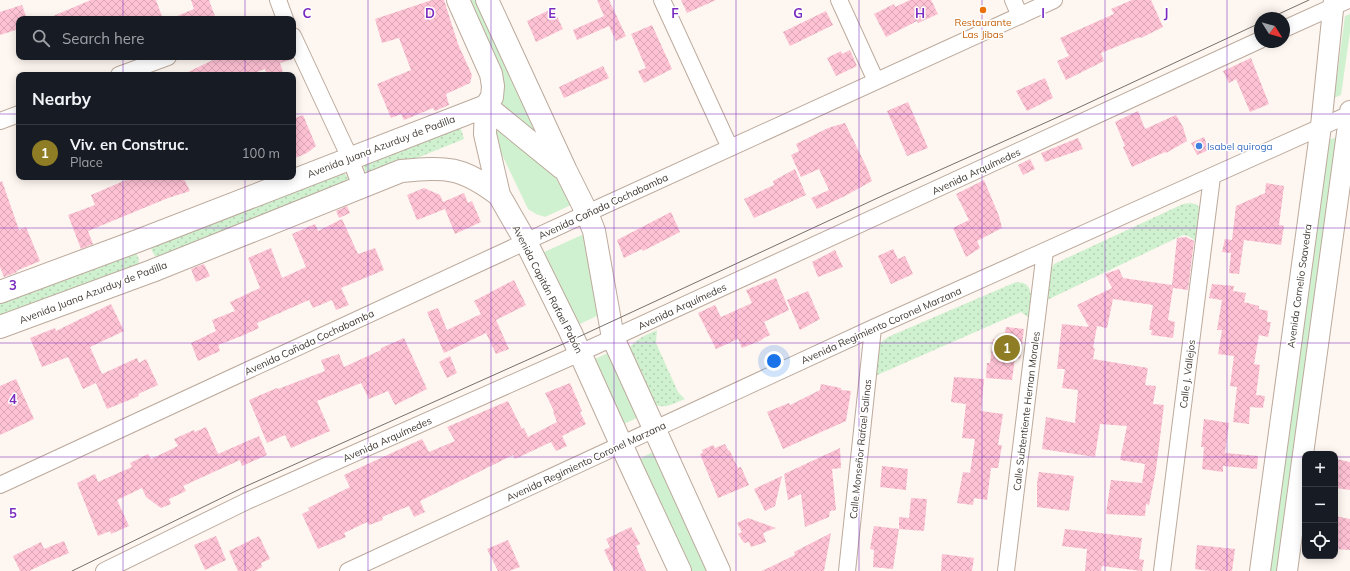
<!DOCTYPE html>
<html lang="en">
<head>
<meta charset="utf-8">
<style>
	body { margin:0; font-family:Mulish,sans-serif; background:#20242c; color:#f1f3f6 }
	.controls { position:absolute; right:12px; bottom:12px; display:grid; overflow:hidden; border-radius:8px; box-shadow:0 2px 10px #0003 }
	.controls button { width:36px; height:36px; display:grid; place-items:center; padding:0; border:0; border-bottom:1px solid #363941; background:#171b24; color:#f1f3f6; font:20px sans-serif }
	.compass { position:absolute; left:1254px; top:12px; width:36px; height:36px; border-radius:50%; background:#171b24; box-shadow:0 2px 10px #0003; rotate:127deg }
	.you { position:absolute; left:774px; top:361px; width:14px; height:14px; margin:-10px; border:3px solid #fff; border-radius:50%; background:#1a73e8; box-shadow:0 0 0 6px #1a73e833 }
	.badge { display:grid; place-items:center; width:26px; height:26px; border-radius:50%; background:#8e7d24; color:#fff; font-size:13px; font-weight:700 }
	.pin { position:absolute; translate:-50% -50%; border:2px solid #fff; box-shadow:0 1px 4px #0006 }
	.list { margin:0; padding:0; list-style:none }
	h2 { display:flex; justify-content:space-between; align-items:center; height:52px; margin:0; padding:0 16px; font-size:17px }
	h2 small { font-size:13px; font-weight:400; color:#9ea1a6 }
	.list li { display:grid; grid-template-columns:26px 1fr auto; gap:12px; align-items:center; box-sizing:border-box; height:56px; padding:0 16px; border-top:1px solid #363941 }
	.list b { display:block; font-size:15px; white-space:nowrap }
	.list p { margin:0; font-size:13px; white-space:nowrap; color:#9ea1a6 }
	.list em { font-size:13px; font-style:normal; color:#9ea1a6 }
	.icon { flex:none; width:22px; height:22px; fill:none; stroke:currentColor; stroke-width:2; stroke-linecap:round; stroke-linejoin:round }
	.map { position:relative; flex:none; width:1350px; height:571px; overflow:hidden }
	.search { position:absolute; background:#171b24; box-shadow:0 2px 10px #0003; left:16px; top:16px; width:280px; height:44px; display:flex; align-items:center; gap:10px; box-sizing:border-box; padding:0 14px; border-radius:8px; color:#9ea1a6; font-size:15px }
	.panel { position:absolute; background:#171b24; box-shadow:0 2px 10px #0003; left:16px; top:72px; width:280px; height:108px; border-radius:8px }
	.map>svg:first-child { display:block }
	.grass { fill:#d0f1cf }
	.park { fill:url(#park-dots) }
	.building { fill:url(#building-cross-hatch) }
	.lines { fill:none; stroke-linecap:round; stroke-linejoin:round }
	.minor-casing { stroke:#bcaa9c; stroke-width:18 }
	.tertiary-casing { stroke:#bcaa9c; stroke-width:22 }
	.secondary-casing { stroke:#bcaa9c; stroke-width:24 }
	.minor { stroke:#fff; stroke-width:16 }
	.tertiary { stroke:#fff; stroke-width:20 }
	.secondary { stroke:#fff; stroke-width:22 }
	.tram { stroke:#77706a; stroke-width:1 }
	.grid { fill:none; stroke:#7b2cbf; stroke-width:1; stroke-opacity:0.55 }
	.food-dot { fill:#e8710a; stroke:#fff; stroke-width:1.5 }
	.shop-dot { fill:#3f7fe0; stroke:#fff; stroke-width:1.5 }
	.labels { text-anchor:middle; stroke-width:3; stroke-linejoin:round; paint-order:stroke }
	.food-label { font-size:10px; fill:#c56008; stroke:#fff }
	.street-label { font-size:10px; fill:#403933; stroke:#fff }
	.shop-label { font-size:10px; fill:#366cbe; stroke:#fff; text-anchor:start }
	.grid-label { font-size:13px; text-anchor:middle; font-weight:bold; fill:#7b2cbf; stroke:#fff; stroke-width:3; stroke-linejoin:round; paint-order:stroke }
</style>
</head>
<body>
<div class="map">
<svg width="1350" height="571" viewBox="0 0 1350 571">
	<defs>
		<pattern id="park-dots" width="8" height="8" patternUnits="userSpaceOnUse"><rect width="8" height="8" fill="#d0f1cf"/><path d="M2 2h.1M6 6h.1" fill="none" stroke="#b4cfb2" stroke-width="1.8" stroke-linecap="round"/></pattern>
		<pattern id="building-cross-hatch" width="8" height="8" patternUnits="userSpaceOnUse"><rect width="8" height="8" fill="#fec2d5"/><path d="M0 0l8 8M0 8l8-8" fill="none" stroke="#dba7b7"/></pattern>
	</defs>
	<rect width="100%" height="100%" fill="#fef6f0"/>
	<path class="grass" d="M466,0H479L543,141L497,104Z
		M1350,14V32L1341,95L1334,98L1345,16Z
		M496,128L556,176L571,205L545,217L536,214L528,209L505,161L501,153L493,147Z
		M1337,137L1278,571H1270L1328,140Z
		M584,234L601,314L580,324L542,253Z
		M610,352L639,417L624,424L595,359Z
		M655,451L710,571H691L639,459Z"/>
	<path class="park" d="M460,126L464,139L402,164L367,173C364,170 363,167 365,163Z
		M340,172L344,173L348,177L347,182L161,259C155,257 153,255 151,248L154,244Z
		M1190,203L1196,204L1201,209L1197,244C1193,238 1190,236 1183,235L1047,300L1051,269L1054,264L1183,204Z
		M136,253C139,258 140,261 137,267L0,318V301Z
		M1016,282C1019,283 1023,282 1025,284C1035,289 1030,309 1029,318L1021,312L875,376L880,343L888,337Z
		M657,330L656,343L678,392L685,399C674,403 665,410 654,404L629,349C635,339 646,335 657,330Z"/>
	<path class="building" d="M91,0H156L163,19H46Z
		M191,0H209L216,19H170L194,9Z
		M432,0H444L458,44L472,75L470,83L446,94L449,105L435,111L433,108L404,120L401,114L391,118L377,84L411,70L399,38L382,43L375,19Z
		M597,0H609L626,36L616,41L609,26L577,40L573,30L604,16Z
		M681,0H716L687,13Z
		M910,0H931L938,14L918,23L917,21L886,37L874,14L894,4L895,7Z
		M1132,0H1151L1163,27L1141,38L1140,37L1101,53L1104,61L1066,80L1057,61L1069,56L1060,38L1114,14L1111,9Z
		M22,5L27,19H19V29L0,35V12Z
		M553,8L563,29L536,42L527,21Z
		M826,11L833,25L790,46L783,32Z
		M652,25L672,69L644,83L638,71L646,68L631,34Z
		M850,50L857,66L836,76L827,58L841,51L842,54Z
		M219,57H292L293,59L280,63L284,75H267L265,69L249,75H182Z
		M1251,58L1269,104L1250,112L1236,79L1229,83L1223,71Z
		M603,66L609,78L564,98L559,87Z
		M1045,78L1053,98L1027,111L1016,91Z
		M908,102L928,148L907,156L887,111Z
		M1138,111L1145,129L1176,115L1183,127L1187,141L1166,153L1165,152L1132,167L1123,147L1125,146L1115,122Z
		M303,115L316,146L307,153L293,159V119Z
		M845,123L867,168L872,181L843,197L817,209L811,198L829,190L819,169L801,177L791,155L799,151L796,144L828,128Z
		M1204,137L1209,150L1197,155L1191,143Z
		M1078,138L1083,149L1045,162L1041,153Z
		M1030,159L1035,169L1023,175L1018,165Z
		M795,169L806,195L754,218L744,199L774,185L773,181Z
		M133,177H183L190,191L168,198L88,231L93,244L81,249L68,215L95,205L91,195Z
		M984,180L999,216L1002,228L977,241L980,248L966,257L953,228L969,220L956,194Z
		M2,181L19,230L26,227L40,261L16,271L17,272L4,277L0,267V182Z
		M1266,183L1284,186L1279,225L1284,226L1281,245L1244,240L1239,274L1229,273L1231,253L1222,252L1225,239L1232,240L1236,206L1265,193Z
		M424,188L440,195L443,202L464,193L468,203L472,201L481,222L455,234L445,209L417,220L407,195Z
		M347,206L350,213L339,218L336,211Z
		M671,212L680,232L643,251L642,249L624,258L617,240Z
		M342,219L358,254L375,248L384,270L341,288L349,305L336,310L332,300L313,308L309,300L257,323L259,328L244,335L218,345L220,351L198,361L191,343L216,331L212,320L235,311L230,302L260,288L248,258L271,248L282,278L306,267L292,234L315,224L318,231Z
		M1186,237L1194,241L1188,290L1173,288L1168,320L1175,322L1173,338L1151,335L1152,330H1149L1153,305L1113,299L1107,328L1097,326L1093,348H1095L1093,359L1148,368L1145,385L1156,386L1153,404L1164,405L1156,470L1149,505L1146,504L1145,516L1106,514L1111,480L1142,483L1145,464L1120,460L1127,426L1100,424L1095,457L1042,449L1046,417L1075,423L1078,390L1062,388L1065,369H1057L1062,324L1089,327L1077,305L1112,288L1105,274L1119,269L1123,278L1172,285L1177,238Z
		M893,249L898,259L905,256L913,274L891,284L878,256Z
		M835,250L843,267L818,277L812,262Z
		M204,264L210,276L196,282L191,269Z
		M776,278L789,310L764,322L770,335L762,339V340L742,348L738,339L716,349L698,313L715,305L721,317L752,303L746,290Z
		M514,280L526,305L496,320L509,349L496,354L486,333L444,353L427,312L438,308L447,330L481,314L474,301Z
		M1212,284L1234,286L1233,291L1246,293L1244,302L1259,306V309L1268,311L1267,322H1271L1268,337L1259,335L1254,364L1260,365L1256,395L1265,396L1263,408L1250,407L1249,424L1233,422L1237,387L1230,386L1234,356L1218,354L1222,330H1217L1222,300L1209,298Z
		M808,291L820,319L800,330L787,300Z
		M111,304L124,331L90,347L102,374L137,358L139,363L146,359L158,385L138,394L139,396L107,409L96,383L83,389L68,357L42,367L30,338L55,328L56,331Z
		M1006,327L1024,329L1020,359L1015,358L1012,380L986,378L987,363H990L993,339L1004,341Z
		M404,338L427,389L395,405L388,391L369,399L361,383L317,401L330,431L291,448L285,435L267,443L249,400L277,388L278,389L325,371L321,360L339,354L344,367L381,350V348Z
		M450,356L457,373L447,378L439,362Z
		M954,377L984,379L981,411L1003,414L998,445H1002L998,468H991L987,500L974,498L973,505L957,503L963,472L970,473L975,439L962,438L966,404L951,402Z
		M16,379L34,419L0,435V386Z
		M570,383L582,411L580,412L586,424L562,436L567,446L556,451L551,442L515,459L513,455L420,501L425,512L414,517L409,506L382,517L383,520L369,525L367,522L344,533L346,537L318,549L302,514L310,510L308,508L350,487L344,475L422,439L429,452L455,441L447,427L508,401L522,429L524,428L528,437L557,422L553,412L554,411L545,393Z
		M821,384L841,388V390L851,391L846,421L783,449L767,412L789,403L790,405L820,390Z
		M1204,419L1229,423L1225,453L1258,456L1257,469L1223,466V472L1202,469L1204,447H1201Z
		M206,427L218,454L259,436L267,455L242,466L240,460L183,486L186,491L169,499L171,504L161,508L146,497L142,488L117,500L129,526L111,534L110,531L98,536L77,483L95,474L98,482L132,467L130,463L148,454L151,459L178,446L174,439L194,430L195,432Z
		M725,444L728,450L730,451L738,468L741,467L749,485L718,498L700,454L703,453L702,450L713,445L715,448Z
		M840,448L841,468L832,469L836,510L830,511L829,517L805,527L801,494L788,500L784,474Z
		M1336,459L1350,462V490L1335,488Z
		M882,466L908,469L906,490L880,487Z
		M1039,472L1074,476L1069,511L1037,507V483Z
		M782,476L775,506L765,511L754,489Z
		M911,498L927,499L924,531L899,529V517L909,518Z
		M1335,516L1350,519V550L1335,549Z
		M748,518L776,528L763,533L766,542L751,547L749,542L744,543L738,534L742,532L737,523Z
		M874,526L899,529L893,569L873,567L874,550L870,549Z
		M631,527L640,544L636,546L646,571H614L604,550L610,547L606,539Z
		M1065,529L1142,538L1139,559L1144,560L1142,571L1102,566L1101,571H1085L1087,549L1062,546Z
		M831,533L824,571H762L795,555L794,552Z
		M216,536L226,560L205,570L194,545Z
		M259,536L270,559L261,563L262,567L255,571H238L229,551Z
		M508,540L520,567L509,571H498L487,549Z
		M64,541L69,553L50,561L29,571H20L13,556L41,542L44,549Z
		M1197,545L1235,549L1232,571H1209L1195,569Z
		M942,554L974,558L972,571H941Z"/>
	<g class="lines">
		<g class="minor-casing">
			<path id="minor" d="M278,0L285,19
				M662,0L730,148
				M839,0L876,81
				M1013,0L1020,16
				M1284,29L1348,0
				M293,36L350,158L361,187
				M119,75L168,57
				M0,121L19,114
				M0,485L605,205L1054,0
				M104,571L247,501L580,353L1260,40
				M348,571L873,328L1350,114
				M847,571L873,328
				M1006,571L1045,251
				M1162,571L1212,177"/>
		</g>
		<g class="tertiary-casing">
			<path id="tertiary" d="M1260,571L1321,126L1334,0
				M1287,571L1350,111"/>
		</g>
		<g class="secondary-casing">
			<path id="secondary" d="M458,0L491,74L493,86L492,97L486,106L485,134L499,195L526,242L570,331L631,466L680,571
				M487,0L566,171L587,213L594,231L613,338L719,571
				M486,106L562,168
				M0,292L140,240L486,106
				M0,327L152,271L401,171C447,167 461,166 499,195"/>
		</g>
		<use href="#minor" class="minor"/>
		<use href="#tertiary" class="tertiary"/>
		<use href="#secondary" class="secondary"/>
		<path class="tram" d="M1270,18L1309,0
			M72,571L242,488L574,339L884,195L1067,113L1260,23"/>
	</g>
	<path class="grid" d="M123,0V19M245,0V19M368,0V571M491,0V571M614,0V571M736,0V571M859,0V571M982,0V571M1105,0V571M1227,0V571M123,57V75M245,57V75M0,114H19M293,114H1350M123,177V571M245,177V571M0,228H1350M0,343H1350M0,457H1305M1335,457H1350"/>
	<circle class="food-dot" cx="983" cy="10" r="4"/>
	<circle class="shop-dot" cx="1199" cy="146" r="4"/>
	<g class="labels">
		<g class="food-label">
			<text x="983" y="26">Restaurante<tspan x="983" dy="12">Las Jibas</tspan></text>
		</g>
		<g class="street-label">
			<text transform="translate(381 146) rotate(-21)" y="4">Avenida Juana Azurduy de Padilla</text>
			<text transform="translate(976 171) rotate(-25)" y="4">Avenida Arquímedes</text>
			<text transform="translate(603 206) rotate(-25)" y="4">Avenida Cañada Cochabamba</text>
			<text transform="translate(1299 286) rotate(-82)" y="4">Avenida Cornelio Saavedra</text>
			<text transform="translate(548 289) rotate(63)" y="4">Avenida Capitán Rafael Pabón</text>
			<text transform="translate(93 292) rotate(-21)" y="4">Avenida Juana Azurduy de Padilla</text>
			<text transform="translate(682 306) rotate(-25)" y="4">Avenida Arquímedes</text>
			<text transform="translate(881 325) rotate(-24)" y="4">Avenida Regimiento Coronel Marzana</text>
			<text transform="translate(309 342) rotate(-25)" y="4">Avenida Cañada Cochabamba</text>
			<text transform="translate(1187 374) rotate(-83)" y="4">Calle J. Vallejos</text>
			<text transform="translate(1026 411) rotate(-83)" y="4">Calle Subtentiente Hernan Morales</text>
			<text transform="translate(387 439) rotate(-24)" y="4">Avenida Arquímedes</text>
			<text transform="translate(860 449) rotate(-84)" y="4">Calle Monseñor Rafael Salinas</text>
			<text transform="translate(586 461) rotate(-25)" y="4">Avenida Regimiento Coronel Marzana</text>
		</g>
		<g class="shop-label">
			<text x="1207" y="150">Isabel quiroga</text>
		</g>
	</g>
	<g class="grid-label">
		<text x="307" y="18">C</text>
		<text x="430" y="18">D</text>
		<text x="552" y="18">E</text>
		<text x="675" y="18">F</text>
		<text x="798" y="18">G</text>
		<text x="920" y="18">H</text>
		<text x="1043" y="18">I</text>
		<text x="1166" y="18">J</text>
		<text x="13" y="290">3</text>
		<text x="13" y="404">4</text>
		<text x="13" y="518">5</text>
	</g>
</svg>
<div class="controls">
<button>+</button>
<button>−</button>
<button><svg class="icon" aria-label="locate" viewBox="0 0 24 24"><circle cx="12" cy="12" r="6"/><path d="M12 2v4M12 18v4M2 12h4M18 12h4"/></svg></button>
</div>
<svg class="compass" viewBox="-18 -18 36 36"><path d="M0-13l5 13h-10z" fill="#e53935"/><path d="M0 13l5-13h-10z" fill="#9ea1a6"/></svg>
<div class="you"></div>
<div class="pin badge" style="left:1007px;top:348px">1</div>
<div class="search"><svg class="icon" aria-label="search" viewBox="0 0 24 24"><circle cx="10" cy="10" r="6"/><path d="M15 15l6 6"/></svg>Search here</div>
<section class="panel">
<h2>Nearby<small></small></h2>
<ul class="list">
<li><span class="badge">1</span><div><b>Viv. en Construc.</b><p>Place</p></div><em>100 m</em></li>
</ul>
</section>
</div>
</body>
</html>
